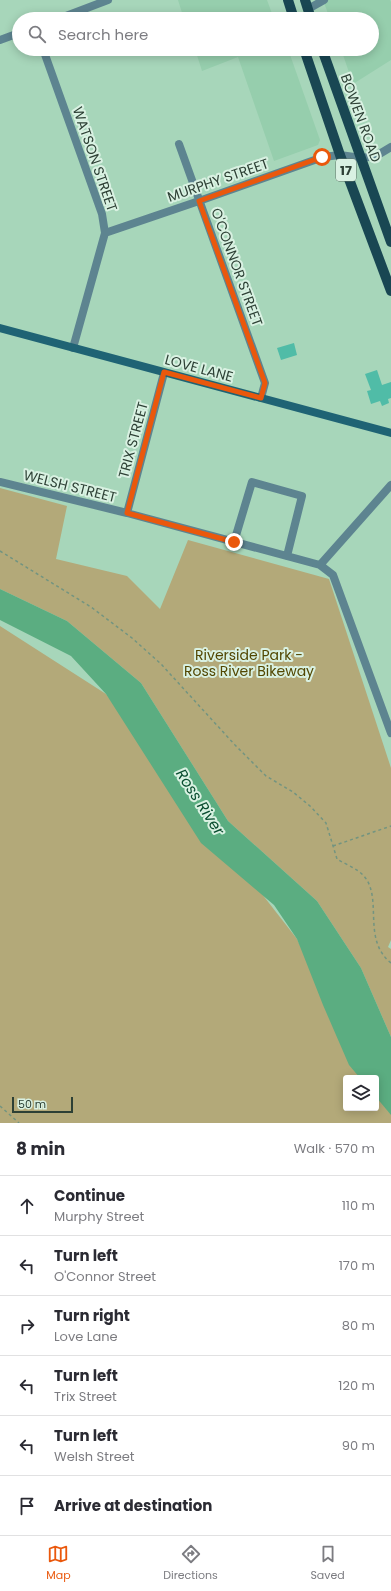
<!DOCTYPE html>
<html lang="en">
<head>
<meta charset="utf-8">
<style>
	body { margin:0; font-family:Poppins,sans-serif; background:#f2f2f3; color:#2b2b33 }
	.controls { position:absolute; right:12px; bottom:12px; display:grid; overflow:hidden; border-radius:4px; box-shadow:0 2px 10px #0003 }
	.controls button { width:36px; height:36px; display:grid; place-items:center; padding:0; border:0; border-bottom:1px solid #e1e1e2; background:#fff; color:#2b2b33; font:20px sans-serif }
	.scale { position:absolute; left:12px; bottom:10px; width:61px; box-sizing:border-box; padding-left:4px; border:2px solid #2d4035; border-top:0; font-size:11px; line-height:14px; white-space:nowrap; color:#2d4035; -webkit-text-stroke:3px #d9f1e2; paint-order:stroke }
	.stop { position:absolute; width:12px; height:12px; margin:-9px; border:3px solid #ea580c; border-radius:50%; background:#fff }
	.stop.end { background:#ea580c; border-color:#fff; box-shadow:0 1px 4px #0008 }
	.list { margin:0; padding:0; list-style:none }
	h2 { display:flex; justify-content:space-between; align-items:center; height:52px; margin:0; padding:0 16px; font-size:17px }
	h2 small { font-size:13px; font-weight:400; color:#7c7c81 }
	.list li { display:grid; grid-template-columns:26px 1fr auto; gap:12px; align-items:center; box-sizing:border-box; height:60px; padding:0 16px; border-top:1px solid #e1e1e2 }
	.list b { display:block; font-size:15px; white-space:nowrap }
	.list p { margin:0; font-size:13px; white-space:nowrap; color:#7c7c81 }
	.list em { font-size:13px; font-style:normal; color:#7c7c81 }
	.icon { flex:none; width:22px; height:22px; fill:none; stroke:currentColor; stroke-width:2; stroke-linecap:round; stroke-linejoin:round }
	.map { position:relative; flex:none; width:391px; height:1123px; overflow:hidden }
	.search { position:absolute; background:#fff; box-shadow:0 2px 10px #0003; left:12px; right:12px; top:12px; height:44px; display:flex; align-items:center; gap:10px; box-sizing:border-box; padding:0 14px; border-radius:22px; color:#7c7c81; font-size:15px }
	.sheet { height:412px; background:#fff }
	nav { display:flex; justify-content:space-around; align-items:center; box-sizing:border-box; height:56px; border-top:1px solid #e1e1e2; background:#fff; font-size:11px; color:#7c7c81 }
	nav a { display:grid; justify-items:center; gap:2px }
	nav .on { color:#ea580c }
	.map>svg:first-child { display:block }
	.built { fill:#96cead }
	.green { fill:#b3a979 }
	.water { fill:#5bad81 }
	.building { fill:#50bca7 }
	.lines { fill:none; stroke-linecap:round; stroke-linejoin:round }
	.path { stroke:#729480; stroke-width:1.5; stroke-dasharray:3 3; stroke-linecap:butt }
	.street { stroke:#5d8490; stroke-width:8 }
	.secondary { stroke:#1f6374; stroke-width:8 }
	.primary { stroke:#194753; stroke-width:10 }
	.route { stroke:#ea580c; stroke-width:5 }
	.labels { text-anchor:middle; stroke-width:4; stroke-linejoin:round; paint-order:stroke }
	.shield { fill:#d9f1e2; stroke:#617569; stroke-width:1 }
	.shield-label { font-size:13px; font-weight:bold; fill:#2d4035 }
	.street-label { font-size:14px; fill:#2d4035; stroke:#d9f1e2 }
	.park-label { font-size:14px; fill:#524702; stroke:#d9f1e2 }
	.water-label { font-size:15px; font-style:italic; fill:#094c2f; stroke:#d9f1e2 }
</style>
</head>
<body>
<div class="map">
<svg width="391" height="1123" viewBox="0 0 391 1123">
	<rect width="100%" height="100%" fill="#a7d6ba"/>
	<path class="built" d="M178,0H267L274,19H184Z
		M323,0H390L391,2V60L353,84L341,49H372V19H330Z
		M195,49H288L320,140L318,145L274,161L238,57L202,71Z"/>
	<path class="green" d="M0,488L67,506L56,559L127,576L160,609L188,540L329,579L391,768V940L388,947L391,949V1037L361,968L317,901L228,821L141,683L67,621L0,589Z
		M0,626L106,694L297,939L363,1078H346V1108H376V1090L391,1104V1123H0Z"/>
	<path class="water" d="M0,589L67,621L141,683L228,821L317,901L361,968L391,1037V1115L376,1097V1078H360L349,1065L323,1005L297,939L274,905L201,843L106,694L71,656L0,620Z"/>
	<path class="building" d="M294,343L297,355L281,360L277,348Z
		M377,370L382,385L391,382V398L388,399L389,403L382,406L380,401L371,404L367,391L371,390L365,374Z"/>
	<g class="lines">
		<path class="path" d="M0,551L91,607L132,638L161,664L235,745L266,776L293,792L310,806L326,823L337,859C345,864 356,868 363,875C384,897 361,939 391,963
			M333,846L391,826
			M0,1106L19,1123"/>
		<path class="street" d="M308,9L324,0
			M58,19L108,0
			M0,40L19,33
			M43,49L102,214L105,233L73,348
			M179,144L265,383L261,398
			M105,233L199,201L323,157L340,155L361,158L376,156L391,147
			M0,482L127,513L320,565L333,575L391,733
			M127,513L164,373
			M234,542L252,482L302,496L287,556
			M320,565L391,485"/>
		<path class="secondary" d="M0,328L391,433"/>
		<path class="primary" d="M288,0L294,19
			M305,0L311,19
			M304,49L340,155L391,291
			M322,49L391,242"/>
	</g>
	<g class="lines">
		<path class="route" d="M234,542L127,513L164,372L261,398L265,383L199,201L322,157"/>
	</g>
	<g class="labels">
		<rect class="shield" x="336" y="159" width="20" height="22" rx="3"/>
		<g class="shield-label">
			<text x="346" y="175">17</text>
		</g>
		<g class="street-label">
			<text transform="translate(361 118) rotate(70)" y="5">BOWEN ROAD</text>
			<text transform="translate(95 159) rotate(71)" y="5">WATSON STREET</text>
			<text transform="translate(218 180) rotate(-19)" y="5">MURPHY STREET</text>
			<text transform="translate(237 267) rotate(70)" y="5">O'CONNOR STREET</text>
			<text transform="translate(199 368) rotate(15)" y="5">LOVE LANE</text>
			<text transform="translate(133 440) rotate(-75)" y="5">TRIX STREET</text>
			<text transform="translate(70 486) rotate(14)" y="5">WELSH STREET</text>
		</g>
		<g class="park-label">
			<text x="249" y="660">Riverside Park -<tspan x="249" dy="16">Ross River Bikeway</tspan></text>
		</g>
		<g class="water-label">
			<text transform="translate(200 802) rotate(57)" y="5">Ross River</text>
		</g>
	</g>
</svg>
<div class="controls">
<button><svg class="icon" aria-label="layers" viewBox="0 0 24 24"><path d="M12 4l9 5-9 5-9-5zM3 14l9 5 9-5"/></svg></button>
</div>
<div class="scale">50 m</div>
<div class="stop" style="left:322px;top:157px"></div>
<div class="stop end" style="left:234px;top:542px"></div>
<div class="search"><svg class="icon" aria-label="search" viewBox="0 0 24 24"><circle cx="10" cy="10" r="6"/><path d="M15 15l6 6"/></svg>Search here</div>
</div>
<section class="sheet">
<h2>8 min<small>Walk · 570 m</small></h2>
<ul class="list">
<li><svg class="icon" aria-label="ahead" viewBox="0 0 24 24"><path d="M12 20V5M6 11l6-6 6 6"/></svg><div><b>Continue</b><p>Murphy Street</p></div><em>110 m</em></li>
<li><svg class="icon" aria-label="left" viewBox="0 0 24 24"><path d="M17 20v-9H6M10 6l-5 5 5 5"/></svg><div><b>Turn left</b><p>O'Connor Street</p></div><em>170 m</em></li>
<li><svg class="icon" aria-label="right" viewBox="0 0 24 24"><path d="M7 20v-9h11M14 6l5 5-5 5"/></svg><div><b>Turn right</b><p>Love Lane</p></div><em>80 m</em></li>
<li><svg class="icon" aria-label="left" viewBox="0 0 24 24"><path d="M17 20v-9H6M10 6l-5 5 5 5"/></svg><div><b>Turn left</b><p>Trix Street</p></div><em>120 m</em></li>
<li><svg class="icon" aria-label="left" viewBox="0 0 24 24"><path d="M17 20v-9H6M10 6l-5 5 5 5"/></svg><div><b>Turn left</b><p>Welsh Street</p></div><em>90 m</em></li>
<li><svg class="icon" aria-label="arrive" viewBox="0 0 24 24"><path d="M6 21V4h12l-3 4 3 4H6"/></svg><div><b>Arrive at destination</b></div></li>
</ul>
</section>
<nav>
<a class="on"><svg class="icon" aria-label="map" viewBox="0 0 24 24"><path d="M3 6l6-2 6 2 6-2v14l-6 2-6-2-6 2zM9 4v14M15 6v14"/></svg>Map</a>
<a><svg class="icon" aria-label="directions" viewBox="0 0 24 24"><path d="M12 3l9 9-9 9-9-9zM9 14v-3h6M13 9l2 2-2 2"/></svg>Directions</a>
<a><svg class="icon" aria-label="saved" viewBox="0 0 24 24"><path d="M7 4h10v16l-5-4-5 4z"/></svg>Saved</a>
</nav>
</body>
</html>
